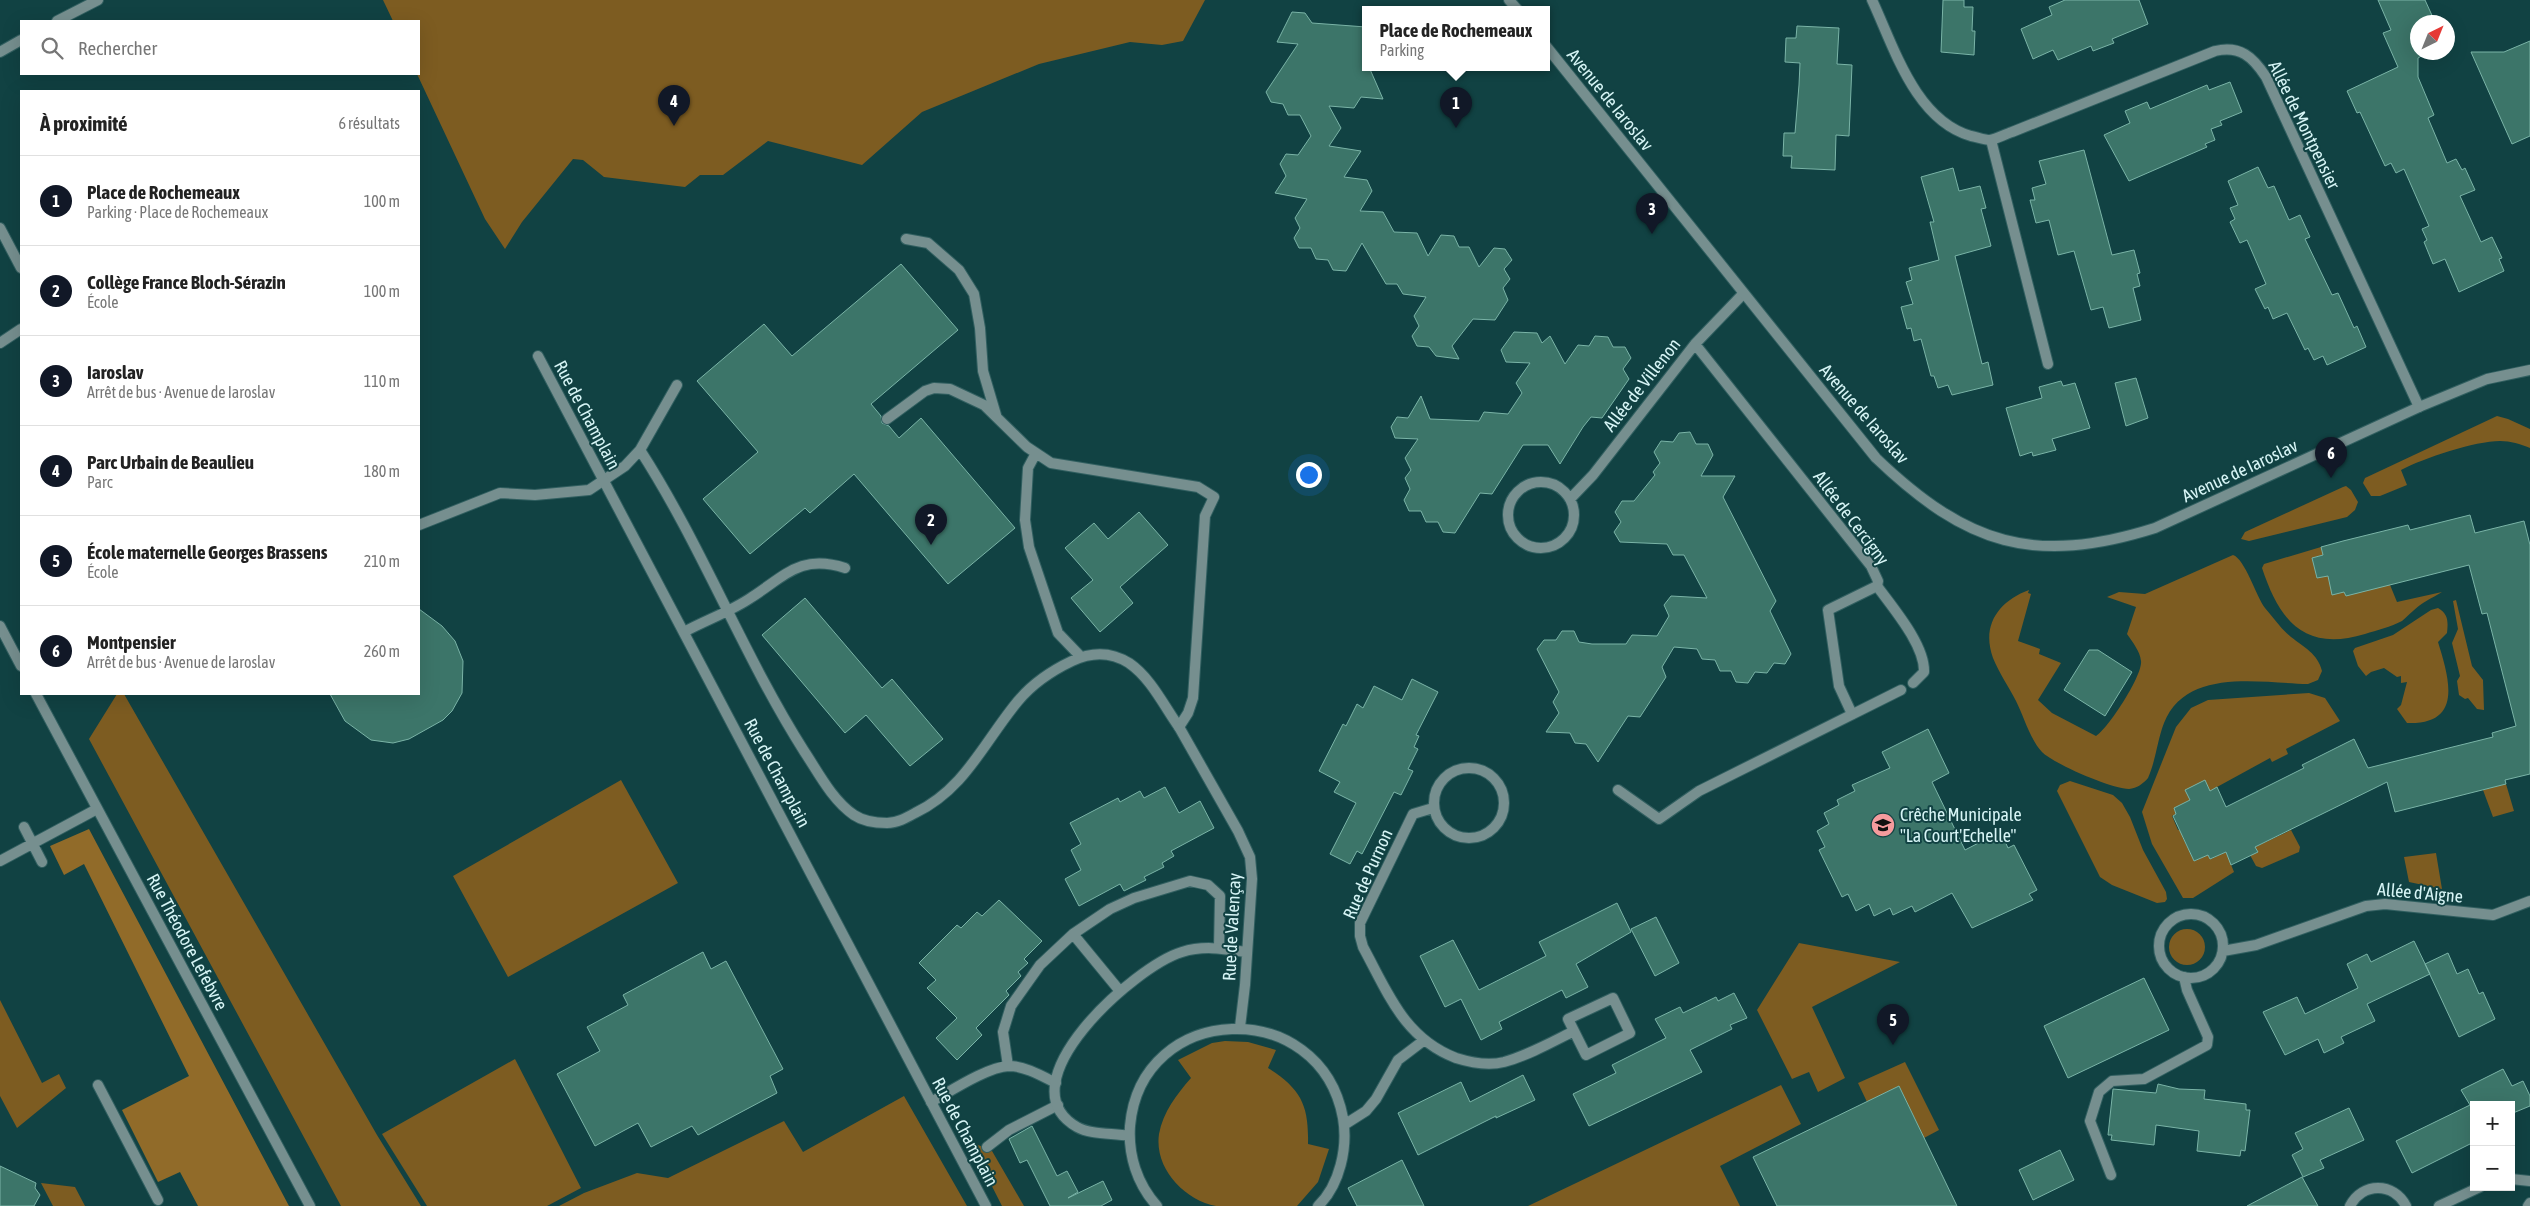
<!DOCTYPE html>
<html lang="fr">
<head>
<meta charset="utf-8">
<style>
	body { margin:0; font-family:"Asap Condensed",sans-serif; background:#f2f2f2; color:#222 }
	.controls { position:absolute; right:15px; bottom:15px; display:grid; overflow:hidden; border-radius:0px; box-shadow:0 5px 20px #0002 }
	.controls button { width:45px; height:45px; display:grid; place-items:center; padding:0; border:0; border-bottom:1px solid #e0e0e0; background:#fff; color:#222; font:25px sans-serif }
	.compass { position:absolute; left:2410px; top:15px; width:45px; height:45px; border-radius:50%; background:#fff; box-shadow:0 5px 20px #0002; rotate:43deg }
	.you { position:absolute; left:1308px; top:474px; width:18px; height:18px; margin:-12px; border:4px solid #fff; border-radius:50%; background:#1a73e8; box-shadow:0 0 0 8px #1a73e833 }
	.badge { display:grid; place-items:center; width:32px; height:32px; border-radius:50%; background:#111827; color:#fff; font-size:16px; font-weight:700 }
	.pin { position:absolute; translate:-50% -41px; filter:drop-shadow(0 1px 2px #0008) }
	.pin::after { content:''; position:absolute; top:26px; width:18px; height:15px; background:inherit; clip-path:polygon(0 0,100% 0,50% 100%) }
	.popup { position:absolute; left:1362px; top:6px; width:188px; height:65px; box-sizing:border-box; display:grid; place-content:center; border-radius:0px; background:#fff; filter:drop-shadow(0 1px 4px #0005); font-size:16px; white-space:nowrap; color:#767676 }
	.popup b { font-size:19px; color:#222 }
	.popup::after { content:''; position:absolute; left:50%; top:100%; margin-left:-10px; border:10px solid transparent; border-top-color:#fff }
	.list { margin:0; padding:0; list-style:none }
	h2 { display:flex; justify-content:space-between; align-items:center; height:65px; margin:0; padding:0 20px; font-size:21px }
	h2 small { font-size:16px; font-weight:400; color:#767676 }
	.list li { display:grid; grid-template-columns:32px 1fr auto; gap:15px; align-items:center; box-sizing:border-box; height:90px; padding:0 20px; border-top:1px solid #e0e0e0 }
	.list b { display:block; font-size:19px; white-space:nowrap }
	.list p { margin:0; font-size:16px; white-space:nowrap; color:#767676 }
	.list em { font-size:16px; font-style:normal; color:#767676 }
	.icon { flex:none; width:28px; height:28px; fill:none; stroke:currentColor; stroke-width:2; stroke-linecap:round; stroke-linejoin:round }
	.map { position:relative; flex:none; width:2530px; height:1206px; overflow:hidden }
	.search { position:absolute; background:#fff; box-shadow:0 5px 20px #0002; left:20px; top:20px; width:400px; height:55px; display:flex; align-items:center; gap:12px; box-sizing:border-box; padding:0 18px; border-radius:0px; color:#767676; font-size:19px }
	.panel { position:absolute; background:#fff; box-shadow:0 5px 20px #0002; left:20px; top:90px; width:400px; height:605px; border-radius:0px }
	.map>svg:first-child { display:block }
	.green { fill:#7d5c21 }
	.forest { fill:#916b29 }
	.building { fill:#3c7569; stroke:#7ab4a7 }
	.lines { fill:none; stroke-linecap:round; stroke-linejoin:round }
	.service-casing { stroke:#315f60; stroke-width:12 }
	.minor-casing { stroke:#315f60; stroke-width:12 }
	.tertiary-casing { stroke:#315f60; stroke-width:12 }
	.service { stroke:#768f8f; stroke-width:10 }
	.minor { stroke:#768f8f; stroke-width:10 }
	.tertiary { stroke:#768f8f; stroke-width:10 }
	.labels { text-anchor:middle; stroke-width:4; stroke-linejoin:round; paint-order:stroke }
	.street-label { font-size:18px; fill:#d7f5f6; stroke:#114243 }
	.poi-label { font-size:18px; fill:#d7f5f6; stroke:#114243; text-anchor:start }
</style>
</head>
<body>
<div class="map">
<svg width="2530" height="1206" viewBox="0 0 2530 1206">
	<rect width="100%" height="100%" fill="#114243"/>
	<path class="green" d="M383,0H1205L1183,41L1162,45L1130,42L1039,64L922,112L862,165L768,141L723,175H700L685,187L604,177L583,160L573,159L522,222L505,249L485,219L417,74L419,21H393Z
		M2497,416L2508,419L2530,429V448C2520,444 2511,441 2500,441C2475,441 2424,458 2401,470L2407,485L2380,496H2371L2363,483L2365,478Z
		M2343,487L2346,486L2351,490L2358,502L2355,510L2347,517L2249,541L2241,539L2245,532Z
		M2321,547L2323,555L2312,558L2317,578L2328,576L2344,592L2346,596L2388,580L2397,602L2442,592C2432,598 2421,603 2413,611C2409,614 2406,618 2402,621C2391,627 2377,630 2365,634C2305,652 2280,622 2262,568L2264,564Z
		M2233,555C2245,559 2256,596 2265,608C2273,617 2281,629 2291,637C2304,647 2318,654 2322,671L2318,680L2308,684C2261,683 2186,667 2164,723C2157,741 2156,760 2148,778C2143,784 2137,788 2129,789C2112,789 2054,764 2042,752C2030,739 2024,717 2016,701C2009,687 1999,673 1993,658C1981,625 1999,601 2029,590L2028,593L2031,594L2018,641L2040,649L2039,654L2061,663L2038,700L2052,713L2096,736C2108,729 2143,675 2141,661C2140,651 2133,643 2127,634L2136,607L2107,597L2119,592L2145,594Z
		M2456,600L2472,666L2483,680L2484,710L2477,709L2468,698L2465,699L2459,695L2457,681L2460,676L2452,643L2458,629L2453,601Z
		M2438,608C2449,614 2448,623 2447,633L2438,642C2449,678 2464,725 2407,723L2397,709L2401,705L2407,682L2401,683V676L2397,677L2384,668L2371,672L2366,676L2358,666L2353,651L2355,648L2393,635L2431,610Z
		M2309,693L2325,698L2340,721L2286,749L2288,754L2272,762L2270,758L2217,787L2210,791L2186,790L2190,800L2174,808L2176,814L2172,816L2178,830L2183,828L2182,836L2194,861L2208,855L2211,859L2226,852L2234,872L2193,898H2183L2152,844L2142,812L2176,727L2191,708L2208,700Z
		M117,694H124L377,1135L421,1206H341L89,739Z
		M621,780L678,883L508,977L453,876Z
		M2070,781L2113,795L2122,803L2130,817L2143,850L2166,892L2167,899L2165,902L2157,903L2112,885L2100,877L2057,791L2060,785Z
		M2506,784L2514,811L2493,817L2483,790Z
		M2291,830L2300,847L2299,852L2262,868L2256,866L2250,855L2258,852L2255,847Z
		M2436,853L2442,889L2409,882L2404,857Z
		M2169 947a18 18 0 1 1 36 0a18 18 0 1 1-36 0Z
		M1799,943L1900,962L1812,1007L1845,1078L1818,1092L1809,1072L1792,1079L1757,1010Z
		M0,1000L42,1083L59,1074L66,1088L17,1128L0,1096Z
		M1225,1041L1248,1042L1276,1050L1268,1068C1301,1089 1309,1105 1308,1144L1329,1149L1318,1182L1297,1206C1273,1206 1238,1206 1216,1206C1184,1200 1154,1168 1159,1134C1163,1112 1177,1094 1191,1078L1178,1060L1212,1043Z
		M515,1059L581,1188L547,1206H427L382,1134Z
		M1905,1062L1939,1130L1924,1138L1899,1086L1867,1102L1858,1083Z
		M1781,1085L1801,1124L1720,1166L1740,1206H1528Z
		M904,1096L967,1206H559L584,1193L637,1173L668,1178L784,1121L803,1152Z
		M969,1141L992,1151L1024,1206H1002Z
		M41,1183L75,1187L85,1206H53Z"/>
	<path class="forest" d="M89,829L289,1206H198L180,1172L158,1182L122,1110L189,1076L84,864L64,875L50,846Z"/>
	<path class="building" d="M1943,0H1964V7H1973L1972,31H1975L1974,55L1941,52Z
		M2065,0H2139L2148,24L2112,39L2114,43L2093,51L2091,46L2058,60L2053,50L2033,59L2021,29L2052,15L2049,7Z
		M2378,0H2425L2435,22H2418V52H2428L2418,58V77L2434,115L2428,118L2447,163L2456,159L2462,170L2465,168L2475,190L2460,196L2481,242L2492,237L2502,258L2499,259L2504,271L2459,292L2445,259L2433,264L2424,242L2427,240L2422,229L2429,226L2404,169L2396,173L2391,163L2385,166L2360,112L2357,113L2347,91L2398,67L2383,33L2391,30Z
		M1292,12L1305,13L1312,23L1366,27V67H1369L1383,99L1361,97L1354,108L1329,106L1341,128L1329,146L1361,151L1344,177L1367,180L1372,191L1360,211L1383,212L1394,232L1417,233L1428,256L1441,235L1454,236L1459,247H1469L1479,267L1494,248L1505,249L1512,260L1504,269L1510,279L1503,288L1508,300L1495,320L1473,319L1452,346L1459,359L1436,356L1429,347L1417,346L1412,336L1419,326L1414,316L1426,297L1403,294L1397,284H1386L1362,243L1346,271L1333,270L1328,260L1316,259L1311,248H1299L1294,238L1300,228L1295,218L1307,199L1275,193L1286,176L1280,164L1286,154L1298,155L1311,136L1300,115H1288L1283,104L1271,102L1266,92L1298,44L1277,42Z
		M1797,26L1839,28L1837,64L1852,65L1849,136L1836,135L1835,170L1791,168L1792,156H1783L1784,133H1795L1799,85L1800,63L1785,62L1786,38H1796Z
		M2530,41V136L2512,144L2471,52H2504Z
		M2230,82L2242,112L2220,121L2222,125L2211,129L2215,140L2205,144L2207,147L2129,181L2104,135L2130,123L2125,111L2147,102L2150,109L2207,85L2209,90Z
		M2084,150L2112,255L2134,250L2140,273L2137,274L2140,286L2133,288L2141,320L2109,328L2103,307L2091,310L2074,251L2058,255L2049,220L2036,223L2030,200H2035L2032,188L2046,184L2039,161Z
		M2258,167L2268,188L2274,186L2289,220L2300,215L2310,237L2305,239L2332,295L2338,293L2354,328L2357,326L2366,347L2327,365L2323,356L2314,360L2308,348L2305,350L2287,313L2273,319L2268,307L2265,309L2255,289L2266,284L2247,240L2240,243L2230,222L2235,219L2230,208L2238,205L2228,181Z
		M1953,168L1959,191L1980,186L1986,208L1981,209L1991,246L1955,256L1982,364L1988,362L1993,385L1952,395L1948,385L1938,388L1934,376H1931L1921,339L1914,341L1911,328L1907,329L1901,307L1913,304L1906,282L1912,280L1909,268L1939,260L1930,222H1934L1921,177Z
		M901,264L958,330L871,404L881,416L882,423L889,426L899,438L921,418L1015,528L948,584L854,474L810,513L805,508L750,554L703,499L758,452L697,381L764,324L792,356Z
		M1514,332L1537,333L1542,343L1550,336L1565,364L1578,345L1589,346L1595,336L1608,337L1613,347H1625L1631,358L1623,369L1629,379L1602,418L1591,417L1583,427L1560,464L1548,445H1523L1492,494L1480,493L1455,533L1443,532L1438,522H1426L1421,511H1409L1404,500L1410,489L1405,478L1411,470L1405,458L1418,439L1395,438L1391,427L1397,417L1408,418L1421,396L1430,419L1479,421L1484,412L1508,414L1522,393L1516,383L1530,363L1506,362L1501,350Z
		M2136,378L2148,418L2126,426L2115,383Z
		M2061,381L2063,386L2075,383L2090,428L2052,439L2056,450L2033,456L2032,452L2020,456L2006,408L2042,398L2039,387Z
		M1690,432L1696,444H1708L1713,455L1701,476H1735L1723,497L1776,601L1770,611L1791,654L1785,664L1774,663L1767,673L1755,672L1748,683L1736,682L1731,671H1720L1715,660L1702,659L1697,649L1674,647L1662,667L1666,677L1640,717L1628,716L1598,762L1586,744L1575,743L1570,733L1546,732L1559,713L1553,702L1559,692L1537,649L1544,640H1556L1562,631H1574L1579,642L1592,644H1626L1632,635L1657,636L1669,616L1664,605L1671,596L1707,598L1684,555H1673L1667,544L1620,542L1614,532L1621,522L1615,512L1622,501H1634L1655,475L1653,472L1660,463L1654,452L1661,441L1673,442L1679,433Z
		M1139,512L1168,545L1120,587L1133,603L1100,632L1071,598L1093,580L1065,548L1094,523L1108,539Z
		M2470,515L2475,533L2524,521L2530,545V774L2505,780L2506,784L2395,812L2387,782L2255,847L2258,852L2231,865L2226,852L2210,859L2208,855L2194,861L2173,816L2176,814L2174,808L2190,800L2185,790L2205,780L2210,791L2217,787L2226,807L2304,768L2302,765L2354,739L2368,768L2493,737L2492,733L2516,726L2487,613L2482,614L2469,565L2346,596L2344,592L2332,595L2328,576L2317,578L2312,558L2323,555L2321,547L2343,541L2408,525L2410,530Z
		M805,598L882,688L892,679L943,739L910,766L866,715L845,733L762,635Z
		M419,609L442,626L455,641L463,661L462,693L452,711L443,720L409,739L393,743L371,740L345,721L330,694H419Z
		M2089,650H2098L2132,672L2105,716L2064,690Z
		M1412,679L1438,692L1416,735L1419,736L1414,747L1418,749L1408,769L1413,771L1401,795L1394,792L1362,854L1357,851L1350,864L1330,854L1356,803L1334,792L1340,782L1319,771L1343,724L1346,726L1357,704L1363,708L1374,686L1402,700Z
		M1928,729L1949,773L1932,782L1965,850L1990,837L1993,842L2003,837L2008,848L2014,845L2037,890L2029,894L2033,900L1972,928L1952,893L1915,912L1912,906L1893,915L1890,908L1874,916L1869,904L1856,911L1848,894L1842,897L1819,850L1825,847L1817,831L1829,824L1824,813L1839,805L1837,800L1855,791L1852,785L1890,768L1882,752Z
		M1165,787L1179,813L1200,801L1214,828L1171,851L1174,856L1162,863L1164,867L1144,877L1146,880L1124,891L1120,884L1079,906L1065,879L1081,870L1071,850L1081,844L1070,823L1118,798L1120,802L1140,791L1144,798Z
		M999,900L1042,941L1024,959L1028,963L1018,972L1021,976L1006,991L1009,995L976,1028L982,1035L957,1060L936,1038L957,1018L927,988L936,980L919,963L957,925L961,928L977,912L982,916Z
		M1617,903L1631,932L1576,964L1588,987L1566,998L1562,990L1499,1022L1502,1029L1481,1040L1461,999L1445,1007L1420,956L1453,940L1479,990L1546,956L1539,942Z
		M1656,917L1679,963L1655,976L1631,929Z
		M2414,941L2430,974L2367,1004L2375,1021L2341,1037L2344,1043L2324,1053L2318,1039L2285,1055L2263,1012L2297,997L2305,1014L2358,988L2347,964L2367,954L2371,962Z
		M703,952L711,969L726,961L783,1069L770,1076L777,1093L698,1135L692,1126L651,1147L638,1123L595,1146L557,1074L600,1051L587,1027L628,1005L623,995Z
		M2448,953L2457,974L2468,969L2479,994L2483,992L2495,1019L2459,1037L2425,964Z
		M2144,978L2169,1030L2068,1078L2044,1026Z
		M1734,993L1747,1018L1730,1025L1732,1029L1690,1050L1702,1072L1589,1126L1573,1094L1616,1073L1612,1065L1666,1038L1655,1019L1680,1007L1683,1013L1716,997L1718,1001Z
		M2503,1069L2512,1086L2523,1081L2530,1096V1106L2513,1113L2511,1105H2474V1142L2412,1173L2396,1141L2470,1105L2461,1090Z
		M1523,1075L1535,1100L1496,1118V1116L1418,1155L1398,1113L1461,1082L1470,1102Z
		M2158,1084L2179,1089L2205,1090L2204,1099L2246,1104V1110H2250L2245,1151L2241,1150L2240,1156L2197,1151L2199,1131L2156,1125L2154,1145L2111,1140L2112,1135H2108L2113,1089L2156,1093Z
		M1899,1086L1957,1206H1777L1753,1157Z
		M2349,1108L2364,1140L2320,1160L2324,1168L2303,1177L2292,1155L2303,1149L2295,1133Z
		M1032,1126L1057,1176L1067,1171L1078,1192L1068,1198L1103,1181L1112,1200L1101,1206H1050L1027,1160L1020,1163L1009,1139Z
		M2060,1150L2074,1180L2033,1200L2019,1170Z
		M1402,1160L1424,1206H1357L1348,1188Z
		M0,1166L36,1183L35,1188L40,1195L34,1206H0Z
		M2302,1177L2318,1206H2247Z"/>
	<g class="lines">
		<g class="service-casing">
			<path id="service" d="M906,239L928,243L959,270L974,294L980,328L983,371L996,415
				M640,450C702,546 743,655 804,751C818,772 832,800 854,815C863,821 876,823 887,823C897,823 906,818 915,813C965,789 984,742 1018,701C1033,683 1051,671 1072,661C1091,652 1110,651 1129,663C1151,678 1164,706 1179,727L1188,713L1193,698L1205,516L1214,497L1198,487L1051,463L1027,447L984,405L950,389L934,388L925,391L887,419
				M1036,453L1028,468L1025,520L1029,547L1058,633L1081,657
				M419,525L500,493L535,495L589,490L625,466L640,450L677,385
				M1877,586C1893,608 1925,645 1924,672L1913,683
				M684,632C706,620 732,611 752,597C786,575 801,554 845,568
				M1618,790L1659,819L1699,791L1901,690
				M24,827L42,862
				M0,861L97,809
				M1073,934L1119,990
				M1008,1066L1003,1032L1011,1006L1040,965L1073,934L1110,909L1134,898L1190,881L1208,885L1220,896L1219,948
				M98,1085L158,1200
				M931,1102C951,1091 987,1067 1009,1066C1025,1066 1042,1076 1056,1083
				M987,1147L1009,1130L1058,1105
				M2111,1175L2090,1121L2099,1092L2112,1081L2144,1079L2207,1045L2208,1037L2187,990L2184,977
				M2350,1206C2362,1182 2394,1182 2406,1206"/>
		</g>
		<g class="minor-casing">
			<path id="minor" d="M1872,0C1894,47 1915,120 1971,136C1977,137 1984,140 1990,140C1997,139 2005,134 2012,132L2215,51C2240,45 2253,57 2266,77L2419,407
				M57,21L98,0
				M0,52L21,40
				M1991,140L2048,364
				M0,228L21,268
				M0,343L21,329
				M1695,344L1871,566L1878,581L1877,586L1828,610L1839,686L1852,714
				M538,356L986,1206
				M1508 515a33 33 0 1 1 66 0a33 33 0 1 1-66 0Z
				M1570,499L1593,475L1695,344L1743,294
				M0,626L21,666
				M36,694L310,1206
				M1179,727L1238,831L1250,857L1252,879L1245,985L1240,1027
				M1434 803a35 35 0 1 1 70 0a35 35 0 1 1-70 0Z
				M1433,808L1413,814L1360,923V936L1363,947C1388,993 1404,1038 1456,1058C1472,1063 1488,1066 1504,1062C1529,1055 1552,1042 1574,1031
				M2159 946a32 32 0 1 1 64 0a32 32 0 1 1-64 0Z
				M2223,951L2256,945L2366,906L2385,904L2493,915L2530,901
				M1613,998L1630,1033L1586,1055L1568,1019Z
				M1344,1125L1366,1111L1376,1099L1398,1060L1423,1041
				M1129,1136C1113,1133 1091,1135 1077,1127C1002,1084 1135,966 1182,952C1204,945 1225,949 1246,952
				M2511,1179L2530,1181
				M1157,1206C1137,1184 1128,1155 1130,1126C1141,1001 1320,995 1343,1118C1348,1147 1340,1185 1318,1206
				M2439,1206L2480,1187
				M2528,1206L2530,1203"/>
		</g>
		<g class="tertiary-casing">
			<path id="tertiary" d="M1509,0L1517,9
				M1546,46L1876,458C1967,545 2034,566 2155,528L2419,407L2487,379L2530,370"/>
		</g>
		<use href="#service" class="service"/>
		<use href="#minor" class="minor"/>
		<use href="#tertiary" class="tertiary"/>
	</g>
	<defs>
		<g id="school-disc" transform="scale(1.25)"><circle r="9.5" fill="#f59b9d" stroke="#114243"/><path d="M0-5L7-2L0 1L-7-2ZM-4 1L0 2.5L4 1V4Q0 6-4 4Z" fill="#111"/></g>
	</defs>
	<g fill-rule="evenodd">
		<use href="#school-disc" x="1883" y="825"/>
	</g>
	<g class="labels">
		<g class="street-label">
			<text transform="translate(1610 100) rotate(51)" y="6">Avenue de Iaroslav</text>
			<text transform="translate(2304 125) rotate(64)" y="6">Allée de Montpensier</text>
			<text transform="translate(1642 385) rotate(-52)" y="6">Allée de Villenon</text>
			<text transform="translate(1864 414) rotate(49)" y="6">Avenue de Iaroslav</text>
			<text transform="translate(587 415) rotate(62)" y="6">Rue de Champlain</text>
			<text transform="translate(2240 471) rotate(-25)" y="6">Avenue de Iaroslav</text>
			<text transform="translate(1851 518) rotate(53)" y="6">Allée de Cercigny</text>
			<text transform="translate(777 773) rotate(62)" y="6">Rue de Champlain</text>
			<text transform="translate(1368 874) rotate(-66)" y="6">Rue de Purnon</text>
			<text transform="translate(2420 893) rotate(5)" y="6">Allée d'Aigne</text>
			<text transform="translate(1232 927) rotate(-87)" y="6">Rue de Valençay</text>
			<text transform="translate(187 942) rotate(62)" y="6">Rue Théodore Lefebvre</text>
			<text transform="translate(965 1132) rotate(62)" y="6">Rue de Champlain</text>
		</g>
		<g class="poi-label">
			<text x="1900" y="821">Crêche Municipale<tspan x="1900" dy="21">"La Court'Echelle"</tspan></text>
		</g>
	</g>
</svg>
<div class="controls">
<button>+</button>
<button>−</button>
</div>
<svg class="compass" viewBox="-18 -18 36 36"><path d="M0-13l5 13h-10z" fill="#e53935"/><path d="M0 13l5-13h-10z" fill="#767676"/></svg>
<div class="you"></div>
<div class="pin badge" style="left:1456px;top:128px">1</div>
<div class="popup"><b>Place de Rochemeaux</b>Parking</div>
<div class="pin badge" style="left:931px;top:545px">2</div>
<div class="pin badge" style="left:1652px;top:234px">3</div>
<div class="pin badge" style="left:674px;top:126px">4</div>
<div class="pin badge" style="left:1893px;top:1045px">5</div>
<div class="pin badge" style="left:2331px;top:478px">6</div>
<div class="search"><svg class="icon" aria-label="search" viewBox="0 0 24 24"><circle cx="10" cy="10" r="6"/><path d="M15 15l6 6"/></svg>Rechercher</div>
<section class="panel">
<h2>À proximité<small>6 résultats</small></h2>
<ul class="list">
<li><span class="badge">1</span><div><b>Place de Rochemeaux</b><p>Parking · Place de Rochemeaux</p></div><em>100 m</em></li>
<li><span class="badge">2</span><div><b>Collège France Bloch-Sérazin</b><p>École</p></div><em>100 m</em></li>
<li><span class="badge">3</span><div><b>Iaroslav</b><p>Arrêt de bus · Avenue de Iaroslav</p></div><em>110 m</em></li>
<li><span class="badge">4</span><div><b>Parc Urbain de Beaulieu</b><p>Parc</p></div><em>180 m</em></li>
<li><span class="badge">5</span><div><b>École maternelle Georges Brassens</b><p>École</p></div><em>210 m</em></li>
<li><span class="badge">6</span><div><b>Montpensier</b><p>Arrêt de bus · Avenue de Iaroslav</p></div><em>260 m</em></li>
</ul>
</section>
</div>
</body>
</html>
